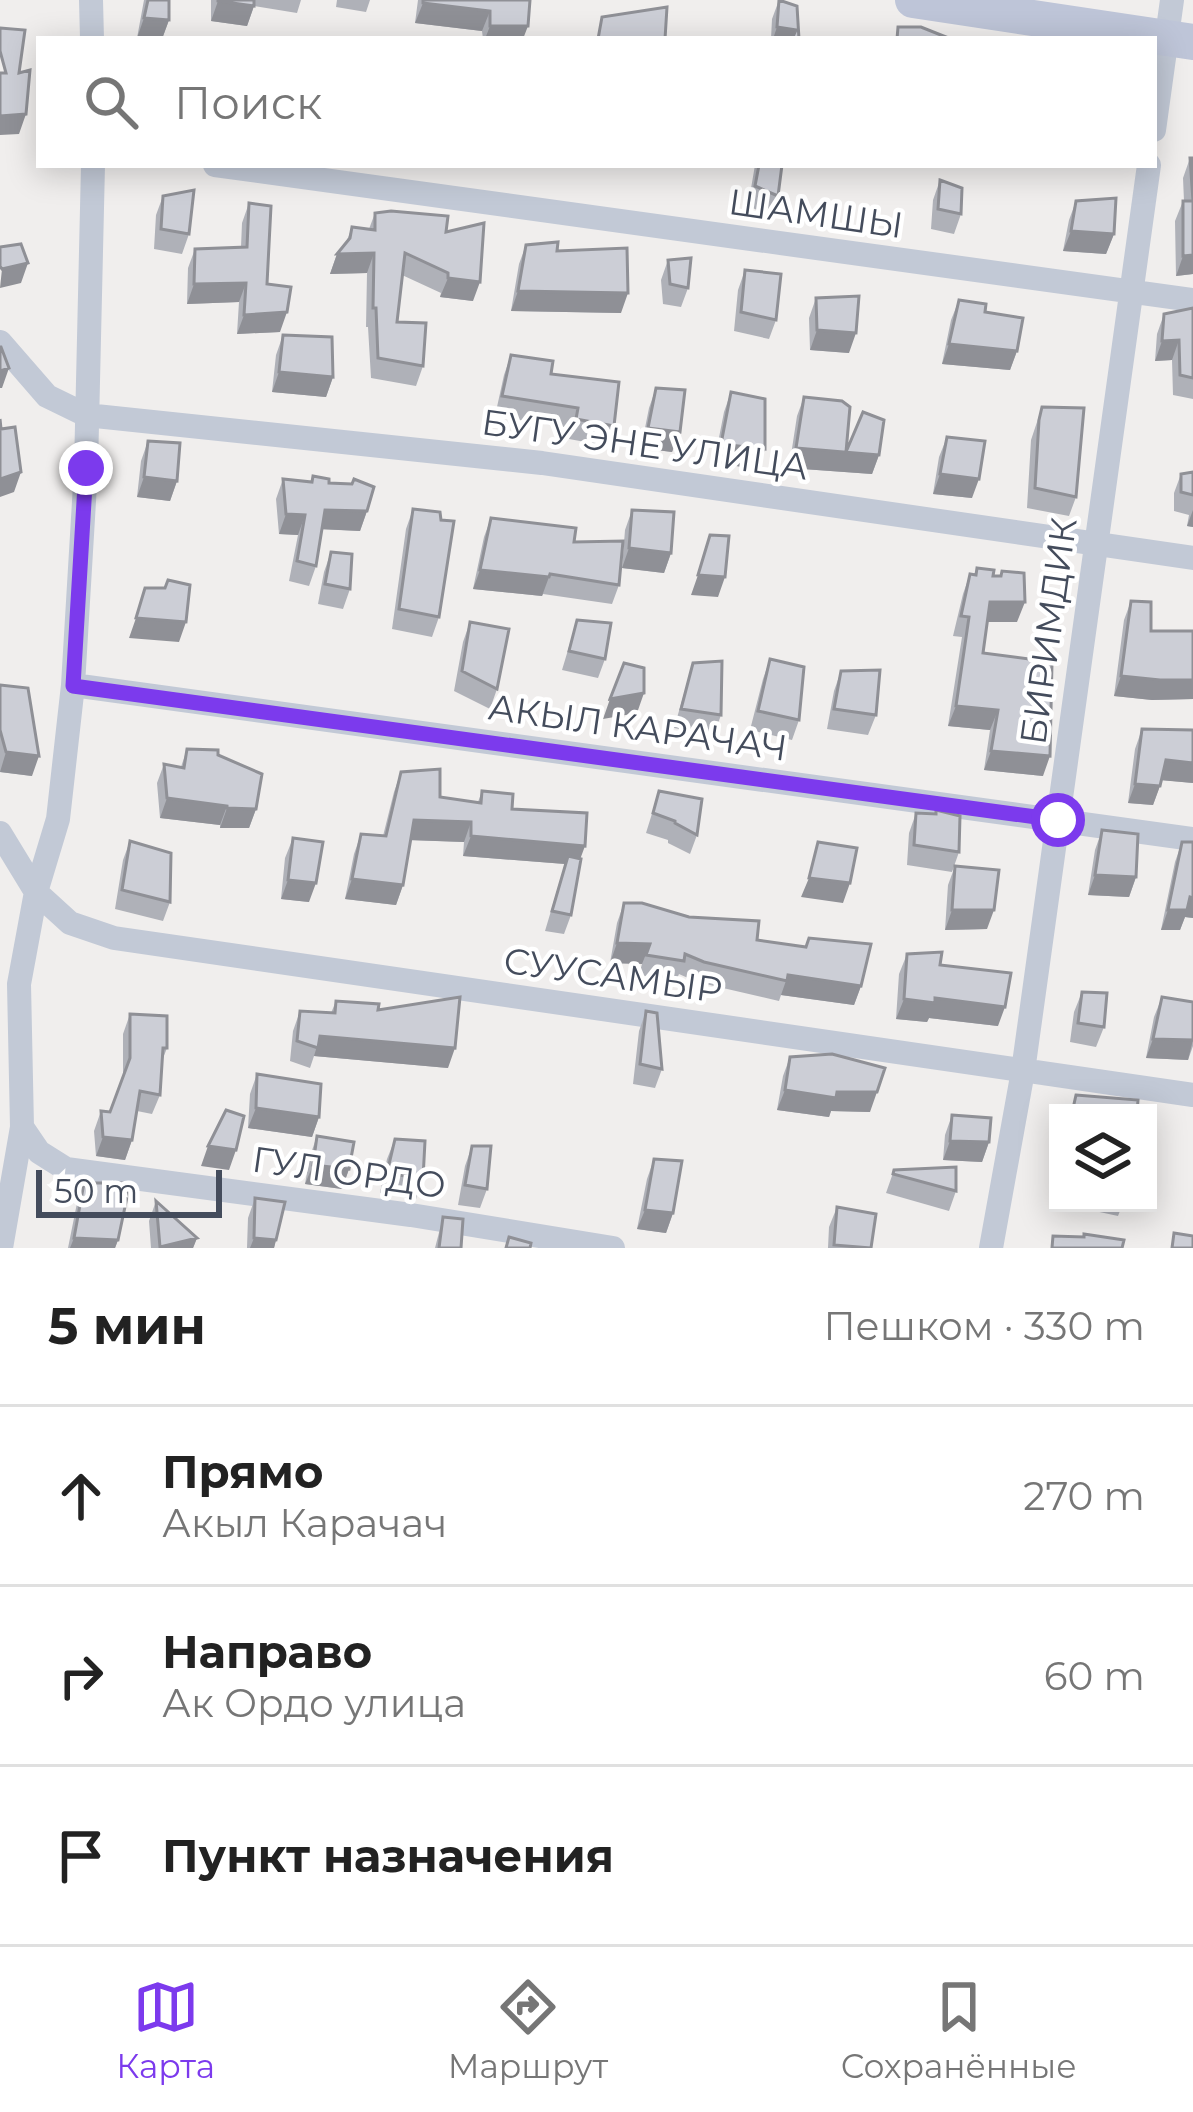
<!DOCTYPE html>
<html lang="ru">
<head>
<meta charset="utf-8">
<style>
	body { margin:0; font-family:Montserrat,sans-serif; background:#f6f6f6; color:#222 }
	.controls { position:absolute; right:36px; bottom:36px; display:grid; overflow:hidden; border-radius:0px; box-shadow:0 6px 30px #0003 }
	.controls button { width:108px; height:108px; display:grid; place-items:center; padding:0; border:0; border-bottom:3px solid #e0e0e0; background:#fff; color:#222; font:60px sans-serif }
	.scale { position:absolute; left:36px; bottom:30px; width:186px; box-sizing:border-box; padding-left:12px; border:6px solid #444c5c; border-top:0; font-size:33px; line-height:42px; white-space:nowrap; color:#444c5c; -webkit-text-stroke:9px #fff; paint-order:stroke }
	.stop { position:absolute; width:36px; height:36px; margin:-27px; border:9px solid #7c3aed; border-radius:50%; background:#fff }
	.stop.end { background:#7c3aed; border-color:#fff; box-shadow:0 3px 12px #0008 }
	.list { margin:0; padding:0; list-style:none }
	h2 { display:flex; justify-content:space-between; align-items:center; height:156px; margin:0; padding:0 48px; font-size:51px }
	h2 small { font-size:39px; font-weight:400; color:#767676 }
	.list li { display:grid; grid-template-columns:78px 1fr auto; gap:36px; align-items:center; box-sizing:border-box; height:180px; padding:0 48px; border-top:3px solid #e0e0e0 }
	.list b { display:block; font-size:45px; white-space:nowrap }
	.list p { margin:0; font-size:39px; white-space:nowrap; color:#767676 }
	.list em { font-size:39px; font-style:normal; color:#767676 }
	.icon { flex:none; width:66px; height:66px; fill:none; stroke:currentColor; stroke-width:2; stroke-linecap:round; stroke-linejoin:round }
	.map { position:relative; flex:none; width:1193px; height:1248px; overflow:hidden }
	.search { position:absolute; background:#fff; box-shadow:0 6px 30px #0003; left:36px; right:36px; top:36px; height:132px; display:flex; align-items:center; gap:30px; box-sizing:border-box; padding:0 42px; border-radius:0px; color:#767676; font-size:45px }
	.sheet { height:696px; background:#fff }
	nav { display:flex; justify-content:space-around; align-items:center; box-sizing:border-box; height:168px; border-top:3px solid #e0e0e0; background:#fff; font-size:33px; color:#767676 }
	nav a { display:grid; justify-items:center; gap:6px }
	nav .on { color:#7c3aed }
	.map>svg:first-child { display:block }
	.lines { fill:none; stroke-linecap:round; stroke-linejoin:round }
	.street { stroke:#c2c9d6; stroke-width:24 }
	.secondary { stroke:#bec5d8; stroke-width:36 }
	.wall { fill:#afb1b8 }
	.shaded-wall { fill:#8f9096 }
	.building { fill:#ccced6; stroke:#8f9096; stroke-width:3 }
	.route { stroke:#7c3aed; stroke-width:15 }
	.labels { text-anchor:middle; stroke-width:9; stroke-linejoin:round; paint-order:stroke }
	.street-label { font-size:36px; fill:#444c5c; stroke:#fff }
</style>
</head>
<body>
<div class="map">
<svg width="1193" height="1248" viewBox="0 0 1193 1248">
	<rect width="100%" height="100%" fill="#f0eeed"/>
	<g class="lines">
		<path class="street" d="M91,0L92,39
			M1154,130L1172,0
			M215,165L1193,300
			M0,342L47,396L86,415L542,463L1193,558
			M73,685L1193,839
			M0,833L36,892L70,923L114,938L1193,1095
			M22,1127L39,1152L66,1169L411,1215L613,1248
			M1,1248L22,1127L19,984L36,892L58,819L73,685L86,468L93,165
			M991,1248L1023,1071L1149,165"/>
		<path class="secondary" d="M913,0L1193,42"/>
	</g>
	<path class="wall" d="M144,0H169V20L162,39L137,38Z
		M211,0H301L297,13L254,6L247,26L211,21Z
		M337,0H370L366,12L336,7Z
		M418,0H530L523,39H483L482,31L415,23Z
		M779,0L799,39H771L772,19Z
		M1190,158H1193V274L1176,276L1175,221L1183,201H1184L1183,178Z
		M755,165H782L778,196L771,216L748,206Z
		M940,180L961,214L954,234L931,229L933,200Z
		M163,196L189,234L182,254L154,249L156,215Z
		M1076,201L1114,234L1106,254L1063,251L1069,220Z
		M249,203L267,284L280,332L237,334L239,302L187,304L188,268L195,249L241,247L242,223Z
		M375,213L446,232L473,301L440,297L441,293L402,275L397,322L423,366L416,386L371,378L368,327H366L367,273L330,274L337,254L346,243L352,227L369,229Z
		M526,245L557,251L621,313L511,311L519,264Z
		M668,260L688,288L681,307L663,304L661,280Z
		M745,270L776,320L769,339L734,331L738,290Z
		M816,298L849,353L810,350L809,318Z
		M959,300L1017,351L1010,370L942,364L951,320Z
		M1193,308V399L1173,395L1172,360L1155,361L1157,334L1164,314Z
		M283,335L333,377L326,397L272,392L276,355Z
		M511,355L614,426L607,446L569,439L570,428L495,416L504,375Z
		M656,388L680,432L672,452L641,448L649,408Z
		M731,392L765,449L758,469L714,463L724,412Z
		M804,397L846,452L879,455L872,474L789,468L797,416Z
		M1042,407L1076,497L1069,516L1027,508L1031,440Z
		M947,437L972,498L933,494L939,457Z
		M148,441L177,481L170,501L137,497L141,461Z
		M1193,472V527L1187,526L1189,515L1174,511V493L1181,474Z
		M283,479L329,483L367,511L360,531L322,529L316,566L309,586L289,581L298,535L279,534L276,499Z
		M413,509L439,617L432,637L392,629L406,529Z
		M632,510L671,553L664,573L622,568L625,530Z
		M491,518L619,585L612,604L543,594L542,596L473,589L484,537Z
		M331,552L350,589L343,609L318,604L324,572Z
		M977,568L993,576L1017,622H987L983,653L1043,776L984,770L990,730L948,726L962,637L953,636L963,594L970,574L974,575Z
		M1131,601L1151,631H1193V699L1152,700L1114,696L1124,620Z
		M577,620L605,659L598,678L562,670Z
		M470,622L497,689L490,709L454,691L463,642Z
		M770,659L799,720L792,740L750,730L763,679Z
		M693,663L721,715L714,735L674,728Z
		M841,671L876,715L868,735L827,729L834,691Z
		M0,685L32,776L0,772Z
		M1142,729L1193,783L1162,780L1153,805L1128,803L1135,749Z
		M187,749L218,755L256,809L249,828H220V825L160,818L157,783L164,764L181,767Z
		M401,772L440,797L478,802L482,791L512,809L581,859L571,915L564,934L545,931L565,864L463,856L464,842L411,840L403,885L396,905L345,899L354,854L361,834L383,836L394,792Z
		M659,791L697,835L690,854L668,843V840L646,833Z
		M916,813L959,852L952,872L907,865L909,833Z
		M1102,830L1136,877L1129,897L1088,895L1095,850Z
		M293,838L309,902L281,899L285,858Z
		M130,841L170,902L163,921L115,909L123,860Z
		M1182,842H1193V918L1185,917L1180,930H1161L1175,862Z
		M955,866L987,929L945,930L948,885Z
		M624,903L757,940L861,986L854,1005L781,995L779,1001L697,982L679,974L676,981L639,975L642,964L610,963L617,923Z
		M907,954L940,965L998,1026L929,1018L927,1022L896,1019L899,974Z
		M1082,992L1104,1027L1096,1047L1070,1042L1074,1012Z
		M1162,997L1193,1002V1046L1188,1060L1146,1058L1154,1017Z
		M336,1001L378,1010L448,1068L314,1056L310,1068L290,1061L293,1031L300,1011L331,1013Z
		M646,1011L662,1069L655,1088L633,1084L639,1031Z
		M130,1014L167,1048L162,1061L160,1095L152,1114L137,1111L132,1140L125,1160L96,1156L94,1131L101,1111L110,1112L123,1077V1034Z
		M790,1057L870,1112L831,1111L829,1117L777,1110L783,1076Z
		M257,1074L319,1117L312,1137L248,1128L250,1094Z
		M952,1115L989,1142L982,1162L943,1160L945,1135Z
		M317,1136L349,1169L342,1189L305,1184L310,1156Z
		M395,1139L423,1179L416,1199L380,1193L387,1159Z
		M472,1146L487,1189L480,1208L458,1205L465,1166Z
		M654,1159L673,1213L666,1233L637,1229L647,1179Z
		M894,1170L956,1191L949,1211L886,1193Z
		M84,1183L118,1240L115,1248H68L77,1203Z
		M255,1198L276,1240L274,1248H247L248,1218Z
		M156,1201L197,1238L193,1248H151L149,1221Z
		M1081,1203H1123L1118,1216L1081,1208Z
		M837,1207L871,1248H828L829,1227Z
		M443,1217L461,1248H435Z"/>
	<path class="shaded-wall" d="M218,1L254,6L247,26L211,21Z
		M423,3L490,11L482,31L415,23Z
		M144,18L169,20L162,39L137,38Z
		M490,26H528L523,39H485Z
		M777,27L796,30L792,39H773Z
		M26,114L19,134L0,135V116Z
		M1071,231L1114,234L1106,254L1063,251Z
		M374,253L367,273L330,274L337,254Z
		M1193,255V274L1176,276L1183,256Z
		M28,263L21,283L0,288L2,269Z
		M448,278L480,282L473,301L440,297Z
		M246,283L239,302L187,304L194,284Z
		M518,291L628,293L621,313L511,311Z
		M287,312L280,332L237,334L244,315Z
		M817,330L856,333L849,353L810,350Z
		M1179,340L1172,360L1155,361L1162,341Z
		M949,344L1017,351L1010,370L942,364Z
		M9,368L2,388H0V371Z
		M279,372L333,377L326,397L272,392Z
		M648,428L680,432L672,452L641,448Z
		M721,444L765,449L758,469L714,463Z
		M796,448L879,455L872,474L789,468Z
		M21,472L14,492L0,497V479Z
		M940,474L979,479L972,498L933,494Z
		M144,477L177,481L170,501L137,497Z
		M325,510L367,511L360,531L317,529Z
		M1193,510V527L1187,526Z
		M286,514L305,515L298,535L279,534Z
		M629,548L671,553L664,573L622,568Z
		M480,570L549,577L542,596L473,589Z
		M698,575L725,577L718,597L691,595Z
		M990,602H1025L1017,622H983Z
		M136,618L186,622L179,642L129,638Z
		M1121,676L1193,680V699L1152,700L1114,696Z
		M644,693L637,713L603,719L610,699Z
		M956,706L998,710L990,730L948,726Z
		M991,751L1050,756L1043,776L984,770Z
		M6,752L39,756L32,776L0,772Z
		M1166,760L1193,763V783L1159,780Z
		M1135,784L1160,786L1153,805L1128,803Z
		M167,798L227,806L220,825L160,818Z
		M227,808L256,809L249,828H220Z
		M414,820L471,822L464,842L407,840Z
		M471,836L585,846L578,865L463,856Z
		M1095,875L1136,877L1129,897L1088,895Z
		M809,878L850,883L843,903L801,897Z
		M352,879L403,885L396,905L345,899Z
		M288,880L316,883L309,902L281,899Z
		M1190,897L1193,898V918L1185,917L1180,930H1161L1168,910Z
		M952,910H994L987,929L945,930Z
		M617,943L650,944L642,964L610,963Z
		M788,975L861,986L854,1005L781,995Z
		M935,998L1005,1007L998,1026L929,1018L927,1022L896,1019L904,999Z
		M320,1036L455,1048L448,1068L314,1056Z
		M1153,1039L1193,1040L1188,1060L1146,1058Z
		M785,1090L837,1092H877L870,1112L831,1111L829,1117L777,1110Z
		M256,1108L319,1117L312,1137L248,1128Z
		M103,1137L132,1140L125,1160L96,1156Z
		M950,1141L989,1142L982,1162L943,1160Z
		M208,1146L236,1150L229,1170L201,1166Z
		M313,1165L349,1169L342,1189L305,1184Z
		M645,1210L673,1213L666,1233L637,1229Z
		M74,1238L118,1240L115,1248H70Z
		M197,1238L193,1248H160Z
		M254,1238L276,1240L274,1248H250Z"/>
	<path class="building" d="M148,0H169V20L144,18Z
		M218,0H254V6L218,1Z
		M423,0H530L528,26H490V11L423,3Z
		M779,0L797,6L799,39H792L796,30L777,27Z
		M667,7L665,39H598L602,17Z
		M898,27H921L951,39H897Z
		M0,28L25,30L19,73L30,70L26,114L0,116V73H6L0,51Z
		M1190,158H1193V255L1183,256V201H1193Z
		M759,165H782L778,196L755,186Z
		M940,180L962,188L961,214L938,209Z
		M194,190L189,234L161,229L163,196Z
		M1116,198L1114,234L1071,231L1076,201Z
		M249,203L271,206L267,284L291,287L287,312L244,315L246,283L194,284L195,249L247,247Z
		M391,211L448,216L446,232L484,223L480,282L448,278V273L405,253L397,322L426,323L423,366L378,358L376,308H373L374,253L337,254L350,238L352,227L375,230V213Z
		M558,242L557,251L627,248L628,293L518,291L526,245Z
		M21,244L28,263L2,269L0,266V247Z
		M691,258L688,288L670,284L668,260Z
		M745,270L781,274L776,320L741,312Z
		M859,296L856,333L817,330L816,298Z
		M959,300L986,304L985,312L1023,318L1017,351L949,344Z
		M1193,308V378L1180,375L1179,340L1162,341L1164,314Z
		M283,335L332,337L333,377L279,372Z
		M1,347L9,368L0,371V347Z
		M511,355L553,361L551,374L619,382L614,426L576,419L578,408L502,396Z
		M656,388L685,390L680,432L648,428Z
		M731,392L765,399V449L721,444Z
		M804,397L842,401L850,407L846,452L863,412L884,420L879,455L796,448Z
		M1042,407L1084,408L1076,497L1035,488L1039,420Z
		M0,419L1,429L15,427L21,472L0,479Z
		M947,437L985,441L979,479L940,474Z
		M148,441L180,443L177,481L144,477Z
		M1193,472V495L1181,492V474Z
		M313,476L329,479V483L352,484L354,479L374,487L367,511L325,510L316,566L297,561L305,515L286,514L283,479L312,482Z
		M413,509L440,512L441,520L454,521L439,617L399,609Z
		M632,510L674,512L671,553L629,548Z
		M491,518L576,528L574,542L623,541L619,585L550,574L549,577L480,570Z
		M710,535L729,536L725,577L698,575Z
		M331,552L352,554L350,589L325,584Z
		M977,568L994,570L993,576H1001L1002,571L1024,573L1025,602H990L983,653L1052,662L1050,756L991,751L998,710L956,706L969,617L961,616L970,574L976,575Z
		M168,580L190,585L186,622L136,618L145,588H165Z
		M1131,601L1151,602V631H1193V680H1160L1121,676Z
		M577,620L611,623L605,659L569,651Z
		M470,622L509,629L497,689L462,671Z
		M770,659L804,667L799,720L758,711Z
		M722,661L721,715L681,709L693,663Z
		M624,663L644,668V693L610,699Z
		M880,670L876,715L834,709L841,671Z
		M0,685L28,688L39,756L6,752L0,730Z
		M1142,729L1193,730V763L1166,760L1160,786L1135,784Z
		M187,749L218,750V755L262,774L256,809L227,808V806L167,798L164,764L184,768Z
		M440,769V797L481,803L482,791L513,794L512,809L587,813L585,846L471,836V822L414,820L403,885L352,879L361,834L386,836L401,772Z
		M659,791L702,799L697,835L675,823V821L653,813Z
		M936,810L960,816L959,852L914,845L916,813L936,814Z
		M1102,830L1138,834L1136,877L1095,875Z
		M293,838L323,842L316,883L288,880Z
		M130,841L171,853L170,902L122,890Z
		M818,842L857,848L850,883L809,878Z
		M1182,842H1193V898L1190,897L1187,910H1168Z
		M568,856L581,859L571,915L552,911Z
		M955,866L999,870L994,910H952Z
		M624,903H642L689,917L759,921L757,940L806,947L809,938L871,944L861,986L788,975L787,981L704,962L685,954L684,961L646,955L650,944L617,943Z
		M942,952L940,965L1011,973L1005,1007L935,998V1003L904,999L907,954Z
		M1082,992L1107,993L1104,1027L1078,1023Z
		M460,997L455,1048L320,1036L318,1048L297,1041L300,1011L335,1013L336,1001L379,1004L378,1010Z
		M1162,997L1193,1002V1040L1153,1039Z
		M646,1011L657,1013L662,1069L640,1064Z
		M130,1014L167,1016V1048H163L160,1095L140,1091L132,1140L103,1137L101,1111L110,1112L130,1058Z
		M832,1054L885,1068L877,1092H837L836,1098L785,1090L790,1057Z
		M257,1074L321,1084L319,1117L256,1108Z
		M1076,1095L1138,1100L1137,1113H1072Z
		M226,1110L244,1116L236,1150L208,1146Z
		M952,1115L991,1118L989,1142L950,1141Z
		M317,1136L354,1142L349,1169L313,1165Z
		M395,1139L425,1141L423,1179L387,1173Z
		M472,1146H491L487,1189L465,1185Z
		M654,1159L682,1161L673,1213L645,1210Z
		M956,1167V1191L893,1174L894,1170Z
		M84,1183H130L118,1240L74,1238Z
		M255,1198L285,1202L276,1240L254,1238Z
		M156,1201L197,1238L160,1247Z
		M837,1207L876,1214L871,1248L834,1245Z
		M443,1217L463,1219L461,1248H439Z
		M1174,1233L1193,1236V1248H1172Z
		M1084,1234L1124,1240L1122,1248H1052L1053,1236L1084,1237Z
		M509,1237L531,1243L530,1248H506Z"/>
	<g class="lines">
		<path class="route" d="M86,468L73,686L1058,820"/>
	</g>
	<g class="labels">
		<g class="street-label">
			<text transform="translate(816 213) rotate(8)" y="13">ШАМШЫ</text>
			<text transform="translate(645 444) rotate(8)" y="13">БУГУ ЭНЕ УЛИЦА</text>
			<text transform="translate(1048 631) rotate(-82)" y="13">БИРИМДИК</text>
			<text transform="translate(638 727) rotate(8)" y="13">АКЫЛ КАРАЧАЧ</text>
			<text transform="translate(613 975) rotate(8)" y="13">СУУСАМЫР</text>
			<text transform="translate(349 1172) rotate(8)" y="13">ГУЛ ОРДО</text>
		</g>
	</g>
</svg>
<div class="controls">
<button><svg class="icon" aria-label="layers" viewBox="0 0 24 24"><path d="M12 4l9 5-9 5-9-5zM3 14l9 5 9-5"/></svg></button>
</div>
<div class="scale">50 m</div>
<div class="stop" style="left:1058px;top:820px"></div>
<div class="stop end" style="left:86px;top:468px"></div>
<div class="search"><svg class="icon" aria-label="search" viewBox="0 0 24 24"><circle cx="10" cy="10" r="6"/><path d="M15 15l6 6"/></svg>Поиск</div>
</div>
<section class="sheet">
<h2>5 мин<small>Пешком · 330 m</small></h2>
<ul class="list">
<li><svg class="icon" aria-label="ahead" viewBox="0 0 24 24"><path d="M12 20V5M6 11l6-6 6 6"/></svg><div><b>Прямо</b><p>Акыл Карачач</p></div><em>270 m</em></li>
<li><svg class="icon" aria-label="right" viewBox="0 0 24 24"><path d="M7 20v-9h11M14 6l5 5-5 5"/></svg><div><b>Направо</b><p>Ак Ордо улица</p></div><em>60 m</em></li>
<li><svg class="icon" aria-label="arrive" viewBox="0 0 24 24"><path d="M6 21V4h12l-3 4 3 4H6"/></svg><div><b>Пункт назначения</b></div></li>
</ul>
</section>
<nav>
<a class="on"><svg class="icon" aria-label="map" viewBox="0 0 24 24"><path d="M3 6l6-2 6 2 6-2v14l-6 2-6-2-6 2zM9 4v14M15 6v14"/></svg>Карта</a>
<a><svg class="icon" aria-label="directions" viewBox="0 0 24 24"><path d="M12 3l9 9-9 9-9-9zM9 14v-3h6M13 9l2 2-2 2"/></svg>Маршрут</a>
<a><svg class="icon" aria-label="saved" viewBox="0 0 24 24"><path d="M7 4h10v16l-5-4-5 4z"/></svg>Сохранённые</a>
</nav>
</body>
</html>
